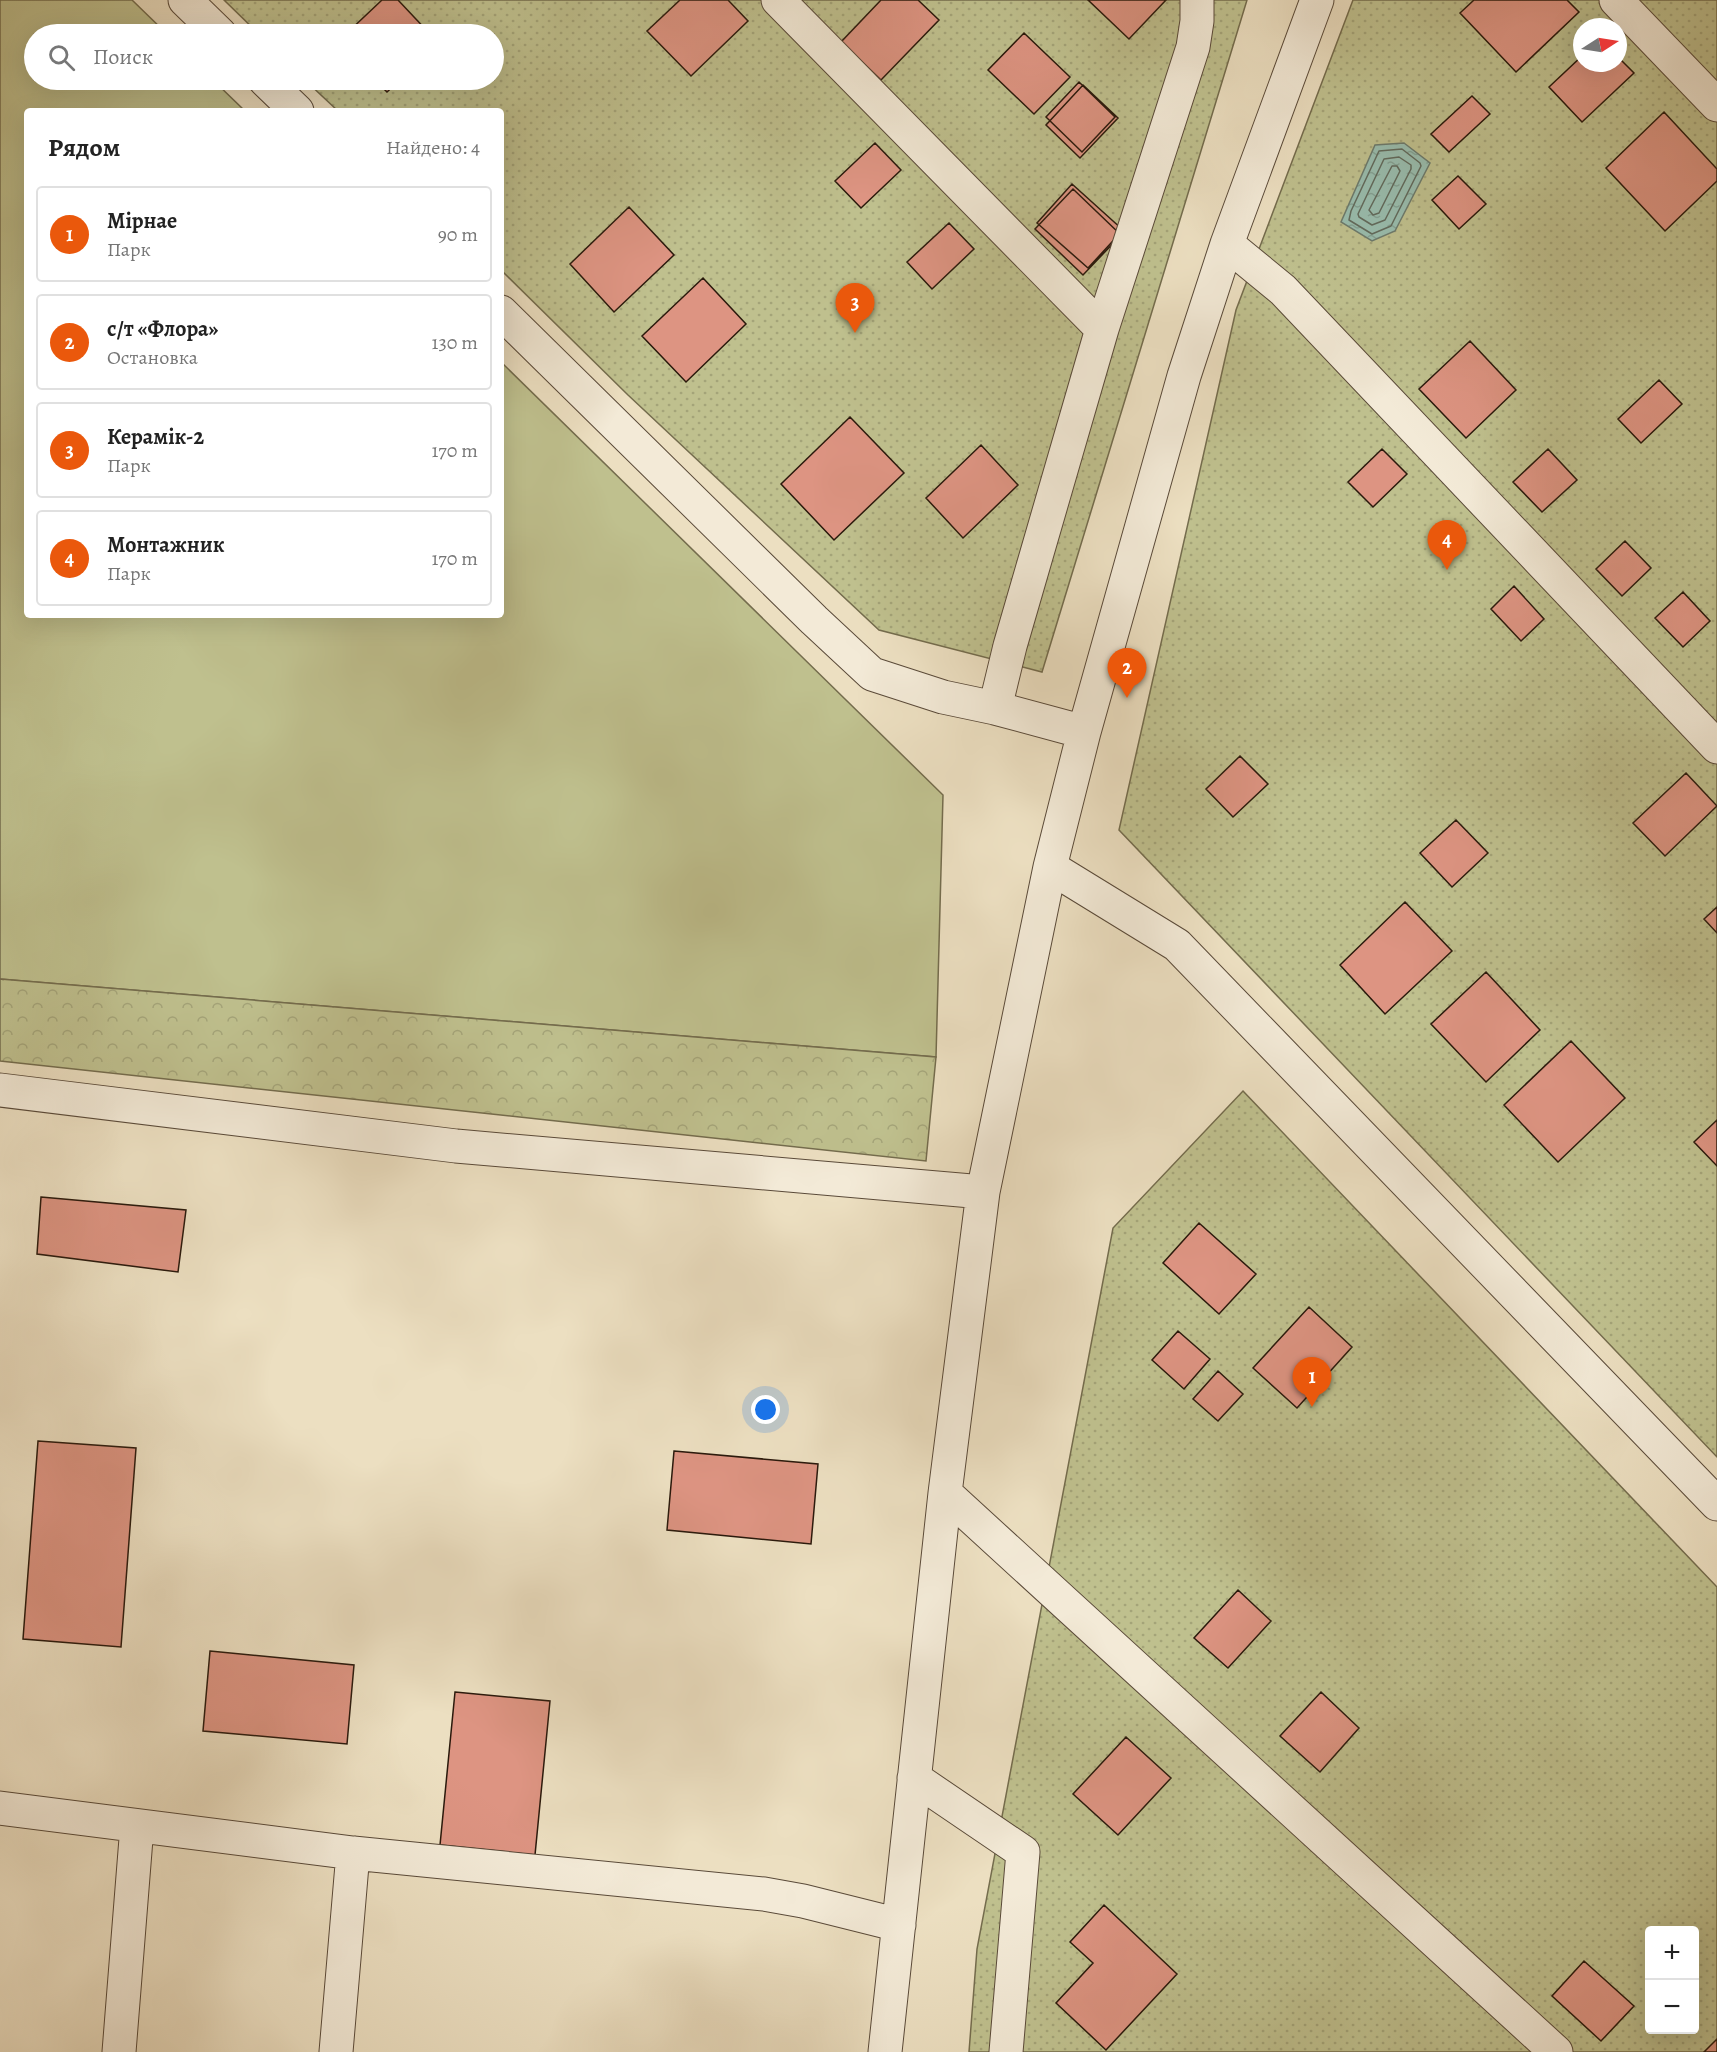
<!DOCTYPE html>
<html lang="ru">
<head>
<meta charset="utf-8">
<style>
	body { margin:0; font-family:Alegreya,serif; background:#f2f2f2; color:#222 }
	.controls { position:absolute; right:18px; bottom:18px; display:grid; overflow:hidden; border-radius:6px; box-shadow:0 6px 24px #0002 }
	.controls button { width:54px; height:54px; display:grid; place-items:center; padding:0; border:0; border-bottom:2px solid #e0e0e0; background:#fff; color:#222; font:30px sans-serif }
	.compass { position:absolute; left:1573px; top:18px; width:54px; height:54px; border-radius:50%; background:#fff; box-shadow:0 6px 24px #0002; rotate:78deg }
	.you { position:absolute; left:766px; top:1410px; width:21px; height:21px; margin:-15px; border:4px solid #fff; border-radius:50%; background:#1a73e8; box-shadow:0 0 0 9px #1a73e833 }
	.badge { display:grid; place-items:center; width:39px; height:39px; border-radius:50%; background:#ea580c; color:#fff; font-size:20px; font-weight:700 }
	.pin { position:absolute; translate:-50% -50px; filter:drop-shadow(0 2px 3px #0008) }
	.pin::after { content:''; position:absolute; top:32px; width:21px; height:18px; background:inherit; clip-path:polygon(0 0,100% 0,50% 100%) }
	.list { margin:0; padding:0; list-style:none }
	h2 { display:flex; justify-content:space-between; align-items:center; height:78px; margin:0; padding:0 24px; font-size:26px }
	h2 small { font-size:20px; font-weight:400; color:#767676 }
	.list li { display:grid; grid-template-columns:39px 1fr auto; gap:18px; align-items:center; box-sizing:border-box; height:96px; margin:0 12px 12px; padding:0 12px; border:2px solid #e0e0e0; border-radius:6px }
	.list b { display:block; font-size:22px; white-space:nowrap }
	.list p { margin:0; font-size:20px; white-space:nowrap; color:#767676 }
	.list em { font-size:20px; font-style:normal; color:#767676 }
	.icon { flex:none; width:33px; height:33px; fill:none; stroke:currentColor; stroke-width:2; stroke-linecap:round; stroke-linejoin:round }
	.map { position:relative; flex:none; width:1717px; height:2052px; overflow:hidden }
	.search { position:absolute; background:#fff; box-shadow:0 6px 24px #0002; left:24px; top:24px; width:480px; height:66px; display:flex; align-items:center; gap:15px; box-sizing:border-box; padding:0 21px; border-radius:33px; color:#767676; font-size:22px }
	.panel { position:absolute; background:#fff; box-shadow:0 6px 24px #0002; left:24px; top:108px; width:480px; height:510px; border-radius:6px }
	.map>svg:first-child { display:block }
	.grass { fill:#bfc08e; stroke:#746c4d; stroke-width:1.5 }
	.forest { fill:url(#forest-crowns); stroke:#746c4d; stroke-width:1.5 }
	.park { fill:url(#park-dots); stroke:#746c4d; stroke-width:1.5; fill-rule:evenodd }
	.water { fill:url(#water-ripples); stroke:#6d7b6d; stroke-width:1.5 }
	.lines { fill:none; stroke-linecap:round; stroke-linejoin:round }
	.shore { stroke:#626b5d; stroke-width:1.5 }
	.building { fill:#dd9482; stroke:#2a190c; stroke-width:1.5 }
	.minor-casing { stroke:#5a4a39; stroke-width:35 }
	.minor { stroke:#f3ead7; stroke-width:33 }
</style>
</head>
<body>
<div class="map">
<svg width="1717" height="2052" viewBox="0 0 1717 2052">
	<defs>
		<pattern id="forest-crowns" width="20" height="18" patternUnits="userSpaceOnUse" patternTransform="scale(1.5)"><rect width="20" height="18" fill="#bfc08e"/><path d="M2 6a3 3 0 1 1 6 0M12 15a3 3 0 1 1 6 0" fill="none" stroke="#a4a479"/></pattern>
		<pattern id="park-dots" width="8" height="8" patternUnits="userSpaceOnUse" patternTransform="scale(1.5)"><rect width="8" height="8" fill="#bfc08e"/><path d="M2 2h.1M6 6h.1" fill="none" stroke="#a4a479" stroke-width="1.8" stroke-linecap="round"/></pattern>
		<pattern id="water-ripples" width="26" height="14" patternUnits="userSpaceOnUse" patternTransform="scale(1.5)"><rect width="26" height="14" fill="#99bdae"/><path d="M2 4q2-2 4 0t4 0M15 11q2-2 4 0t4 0" fill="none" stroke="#84a294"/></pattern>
	</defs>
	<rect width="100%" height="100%" fill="#ecdfc1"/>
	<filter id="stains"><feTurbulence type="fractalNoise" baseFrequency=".00333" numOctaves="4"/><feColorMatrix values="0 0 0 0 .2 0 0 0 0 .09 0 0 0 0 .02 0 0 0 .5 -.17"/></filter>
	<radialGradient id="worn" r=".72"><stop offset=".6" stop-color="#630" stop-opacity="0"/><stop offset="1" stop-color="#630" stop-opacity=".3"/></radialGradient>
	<path class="grass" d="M0,0H132L167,34H34V80H213L245,111H27V615H501V362L943,795L936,1057L0,979Z"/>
	<path class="forest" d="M0,979L936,1057L926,1161L0,1061Z"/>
	<path class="park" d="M224,0H1247L1042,672L879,630L628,395L501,270V111H338L305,80H494V34H259Z
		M1353,0H1717V1457L1119,830L1236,310ZM1582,27H1618V63H1582Z
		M1243,1091L1717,1587V2052H969L977,1949L1113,1228ZM1650,1930H1694V2030H1650Z"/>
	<path class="water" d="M1404,143L1430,163L1395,231L1372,241L1341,222L1375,145Z"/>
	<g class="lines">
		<path class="shore" d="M1402,149L1420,163L1421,166L1391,226L1372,234L1349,220L1351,211L1379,151Z
			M1399,157L1411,165V169L1385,220L1372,225L1359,217L1358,214L1384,159Z
			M1392,166H1397L1400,171L1379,213L1373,215L1369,210Z"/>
	</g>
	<path class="building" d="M382,0H398L430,34H346Z
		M680,0H728L748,21L691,76L647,31Z
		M881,0H918L939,20L881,80L841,42Z
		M1088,0H1166L1129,39Z
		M1474,0H1567L1579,12L1516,72L1460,13Z
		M1024,33L1070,77L1034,114L988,70Z
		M1582,56V63H1618V57L1634,73L1582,122L1549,87Z
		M375,80H400L387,92Z
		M1079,82L1115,117L1082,152L1046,117Z
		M1083,85L1118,118L1080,158L1046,125Z
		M1472,96L1490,114L1449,152L1431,134Z
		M1664,112L1717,169V181L1665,231L1606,168Z
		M875,143L901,170L861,208L835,181Z
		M1458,176L1486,204L1459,229L1432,200Z
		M1072,184L1123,230L1088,268L1037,223Z
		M1073,189L1121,235L1083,275L1035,229Z
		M629,207L674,255L614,312L570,264Z
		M949,223L974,249L932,289L907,262Z
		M703,278L746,324L686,382L642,336Z
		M1470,341L1516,390L1466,438L1419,389Z
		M1659,380L1682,404L1641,443L1618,419Z
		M850,417L904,473L834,540L781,484Z
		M981,445L1018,485L963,538L926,498Z
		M1382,449L1407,474L1373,507L1348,482Z
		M1548,449L1577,480L1542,512L1513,482Z
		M1625,541L1651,568L1622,596L1596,569Z
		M1514,586L1544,619L1521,641L1491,609Z
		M1683,592L1710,621L1683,647L1655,618Z
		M1240,756L1268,784L1233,817L1206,789Z
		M1686,773L1717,806L1665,856L1633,823Z
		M1456,820L1488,853L1452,887L1420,853Z
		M1405,902L1452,951L1385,1014L1340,965Z
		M1717,907V933L1704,919Z
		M1486,972L1540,1030L1486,1082L1431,1024Z
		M1571,1041L1625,1098L1558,1162L1504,1105Z
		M1717,1120V1166L1694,1142Z
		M41,1197L186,1210L178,1272L37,1254Z
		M1199,1223L1256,1274L1219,1314L1163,1263Z
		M1309,1307L1352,1347L1297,1408L1253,1368Z
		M1178,1331L1210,1359L1184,1389L1152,1360Z
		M1218,1371L1243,1394L1218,1421L1193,1399Z
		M38,1441L136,1448L121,1647L23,1639Z
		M674,1451L818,1464L811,1544L667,1530Z
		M1238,1590L1271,1621L1228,1668L1194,1638Z
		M210,1651L354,1665L347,1744L203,1731Z
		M455,1692L550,1701L535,1855L440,1845Z
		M1321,1692L1359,1728L1320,1772L1280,1736Z
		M1126,1737L1171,1778L1118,1835L1073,1794Z
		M1104,1905L1177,1974L1106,2050L1056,2003L1093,1963L1070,1942Z
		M1584,1961L1634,2006L1601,2041L1552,1996Z
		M1717,2039V2052H1704Z"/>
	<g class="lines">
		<g class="minor-casing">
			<path id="minor" d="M185,0L220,34
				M778,0L1102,329
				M1616,0L1717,105
				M265,80L297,111
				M1227,244L1283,290L1717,747
				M501,312L814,620L872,674L943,697L995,708L1084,732
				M995,708L1010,646L1102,329L1193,47L1197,21V0
				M1050,867L1177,945L1717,1504
				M0,1090L456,1146L983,1192
				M945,1493L1556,2052
				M914,1778L1023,1852L1006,2052
				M0,1808L353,1853L764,1894L803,1901L899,1925
				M119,2052L137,1826
				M336,2052L353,1853
				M885,2052L945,1493L983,1192L1050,867L1084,732L1184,376L1227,244L1317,0"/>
		</g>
		<use href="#minor" class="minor"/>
	</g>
	<rect width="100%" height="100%" filter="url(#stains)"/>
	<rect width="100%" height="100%" fill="url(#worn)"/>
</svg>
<div class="controls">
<button>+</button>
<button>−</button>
</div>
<svg class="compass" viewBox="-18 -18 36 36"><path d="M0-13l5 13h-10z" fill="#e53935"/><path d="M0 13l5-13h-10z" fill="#767676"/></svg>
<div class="you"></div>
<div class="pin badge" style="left:1312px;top:1407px">1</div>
<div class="pin badge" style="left:1127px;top:698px">2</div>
<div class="pin badge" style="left:855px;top:333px">3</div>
<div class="pin badge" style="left:1447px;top:570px">4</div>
<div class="search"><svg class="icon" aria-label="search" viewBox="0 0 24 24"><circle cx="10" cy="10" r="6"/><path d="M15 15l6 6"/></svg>Поиск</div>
<section class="panel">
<h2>Рядом<small>Найдено: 4</small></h2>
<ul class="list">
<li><span class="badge">1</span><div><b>Мірнае</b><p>Парк</p></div><em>90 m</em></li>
<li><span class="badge">2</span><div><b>с/т «Флора»</b><p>Остановка</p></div><em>130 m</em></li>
<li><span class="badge">3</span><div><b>Керамік-2</b><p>Парк</p></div><em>170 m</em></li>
<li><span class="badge">4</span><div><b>Монтажник</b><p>Парк</p></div><em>170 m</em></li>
</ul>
</section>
</div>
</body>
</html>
